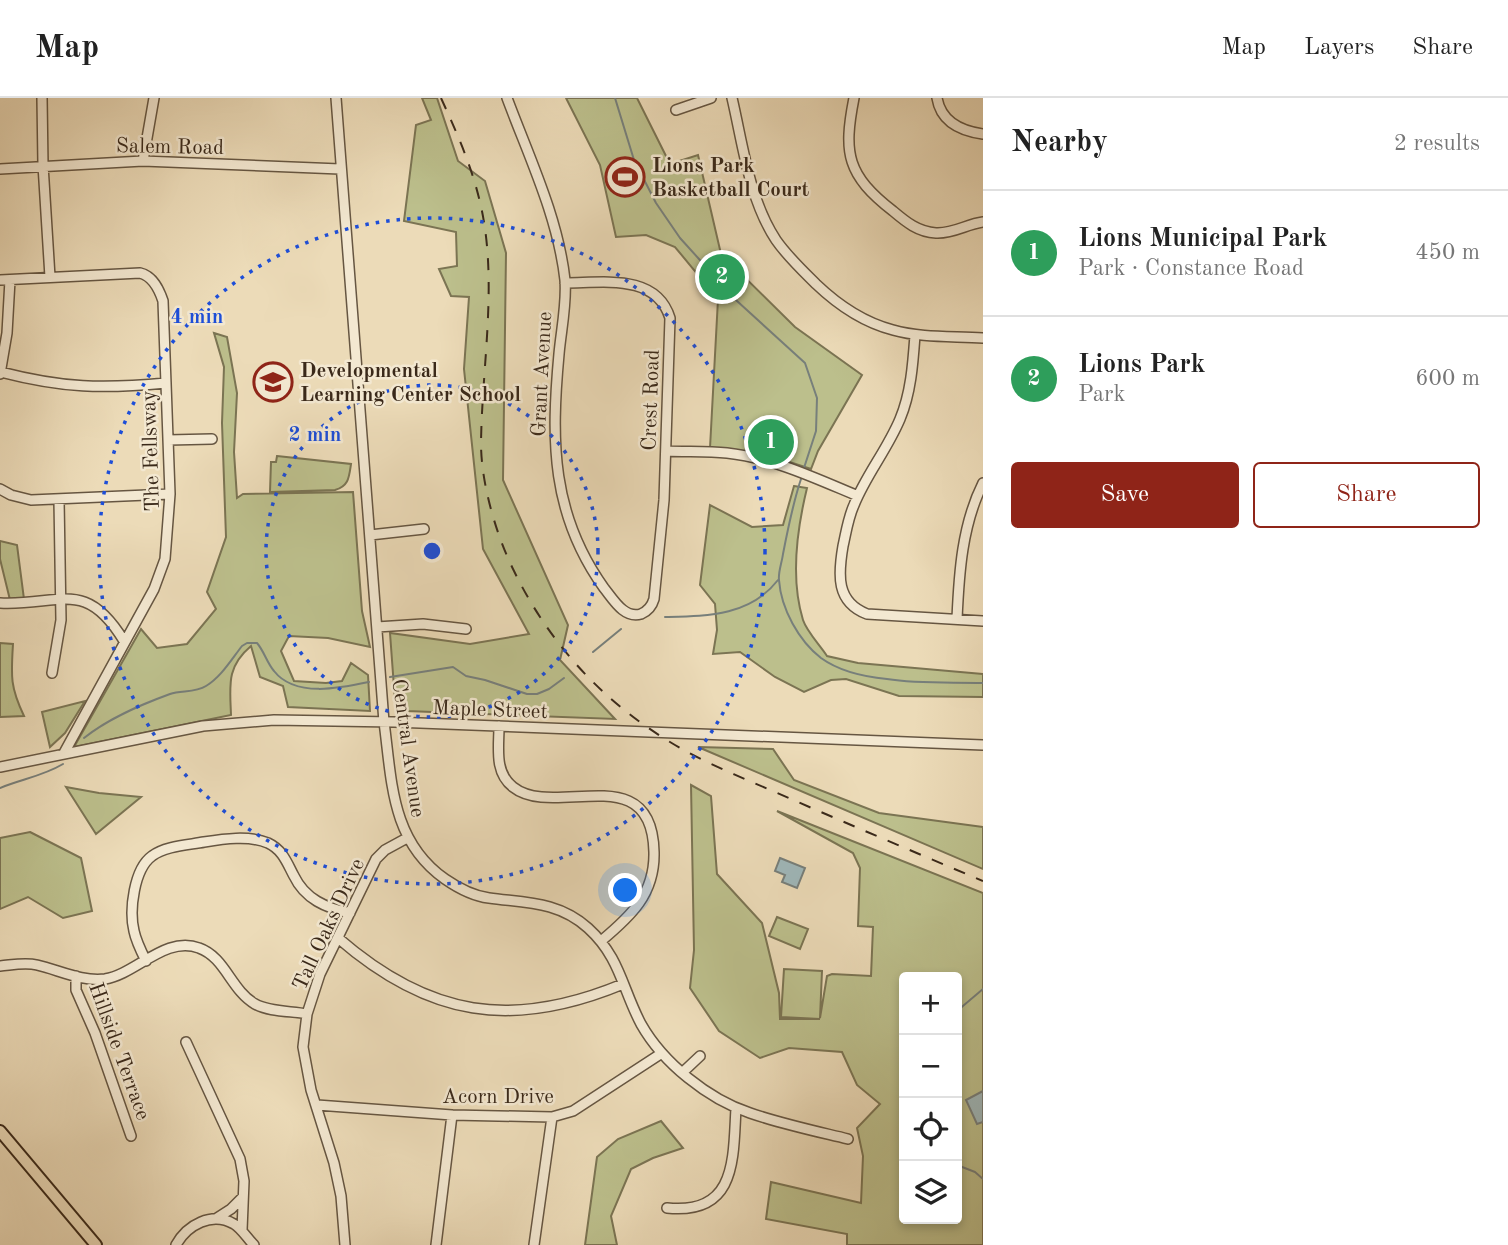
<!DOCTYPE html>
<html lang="en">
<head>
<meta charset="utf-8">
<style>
	body { margin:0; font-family:"Old Standard TT",serif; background:#f6f6f6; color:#222 }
	.controls { position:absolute; right:21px; bottom:21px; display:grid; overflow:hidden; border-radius:7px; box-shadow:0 4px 10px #0003 }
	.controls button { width:63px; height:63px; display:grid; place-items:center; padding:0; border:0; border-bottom:2px solid #e0e0e0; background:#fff; color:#222; font:35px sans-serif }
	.you { position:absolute; left:626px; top:793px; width:24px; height:24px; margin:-18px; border:5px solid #fff; border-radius:50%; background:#1a73e8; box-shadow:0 0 0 10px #1a73e833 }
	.badge { display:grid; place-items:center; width:46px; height:46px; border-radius:50%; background:#8f2418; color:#fff; font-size:23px; font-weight:700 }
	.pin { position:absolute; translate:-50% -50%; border:4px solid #fff; box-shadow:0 2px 7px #0006 }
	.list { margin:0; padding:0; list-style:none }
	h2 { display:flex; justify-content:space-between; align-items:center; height:91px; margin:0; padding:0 28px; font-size:30px }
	h2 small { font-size:23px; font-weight:400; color:#767676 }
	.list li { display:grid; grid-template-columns:46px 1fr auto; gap:21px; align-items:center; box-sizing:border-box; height:126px; padding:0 28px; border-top:2px solid #e0e0e0 }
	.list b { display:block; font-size:26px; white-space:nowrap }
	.list p { margin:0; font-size:23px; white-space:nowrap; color:#767676 }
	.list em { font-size:23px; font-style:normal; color:#767676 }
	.actions { display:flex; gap:14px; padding:21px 28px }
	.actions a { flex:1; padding:16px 0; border:2px solid #8f2418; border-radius:7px; text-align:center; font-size:24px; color:#8f2418 }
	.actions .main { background:#8f2418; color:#fff }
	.icon { flex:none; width:38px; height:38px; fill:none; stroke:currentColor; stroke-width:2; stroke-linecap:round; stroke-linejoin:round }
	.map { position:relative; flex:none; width:983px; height:1147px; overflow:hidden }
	header { display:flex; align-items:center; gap:42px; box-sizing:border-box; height:98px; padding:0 35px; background:#fff; border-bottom:2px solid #e0e0e0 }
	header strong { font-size:33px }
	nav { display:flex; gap:38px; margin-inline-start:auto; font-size:24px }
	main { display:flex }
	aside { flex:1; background:#fff }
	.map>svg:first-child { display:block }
	.green { fill:#bcbf8c; stroke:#7b7453; stroke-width:2; fill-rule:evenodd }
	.water { fill:#9fb8bb; stroke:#777f7b; stroke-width:2 }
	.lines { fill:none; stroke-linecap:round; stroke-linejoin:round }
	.stream { stroke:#777f7b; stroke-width:2 }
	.minor-casing { stroke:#665642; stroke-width:12 }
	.major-casing { stroke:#3a291a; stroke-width:14 }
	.minor { stroke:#f3e8d1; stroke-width:9 }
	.major { stroke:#ecdbb8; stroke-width:10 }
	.rail { stroke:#3a291a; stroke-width:2; stroke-dasharray:12 12; stroke-linecap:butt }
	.ring { fill:none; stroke:#1d4ed8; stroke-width:3.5; stroke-dasharray:3.5 7 }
	.labels { text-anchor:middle; stroke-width:5; stroke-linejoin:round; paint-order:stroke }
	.street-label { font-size:21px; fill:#3a291a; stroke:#f3e8d1 }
	.poi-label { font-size:21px; font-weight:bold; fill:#3a291a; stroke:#f3e8d1; text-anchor:start }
	.centre { fill:#1d4ed8; stroke:#f3e8d1; stroke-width:3.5 }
	.ring-label { font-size:21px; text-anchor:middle; font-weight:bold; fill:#1d4ed8; stroke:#f3e8d1; stroke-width:5; stroke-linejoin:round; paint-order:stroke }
</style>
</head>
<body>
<header>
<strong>Map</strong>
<nav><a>Map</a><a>Layers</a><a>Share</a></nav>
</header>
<main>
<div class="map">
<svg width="983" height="1147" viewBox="0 0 983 1147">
	<rect width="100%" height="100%" fill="#ecdbb8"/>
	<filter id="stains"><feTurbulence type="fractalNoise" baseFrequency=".00286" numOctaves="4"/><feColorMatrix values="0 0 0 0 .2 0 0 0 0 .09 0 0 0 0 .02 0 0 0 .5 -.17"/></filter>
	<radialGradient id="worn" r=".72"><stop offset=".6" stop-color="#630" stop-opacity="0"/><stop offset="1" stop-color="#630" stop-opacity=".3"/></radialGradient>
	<path class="green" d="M422,0H437L458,63L485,83L506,155L503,382L568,527L560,562L615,621L407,613L395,603L390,535L470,546L529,536L483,451L464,271L469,199L451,198L439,171L457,168L456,134L404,123L416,27L431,22Z
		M566,0H637L670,66L698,57L721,156L795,229L862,277L818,353L811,371L762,355L710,350L718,201L675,149L646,137L616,139L600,67Z
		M214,235L227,239L237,295L234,354L237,400L243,396L353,394L362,513L370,549L328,540L289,538L281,553L294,583L326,585L342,583L351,565L368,577L370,613L288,609L283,588L260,579L251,548C226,569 230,588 231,617L74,649L141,531L157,550L187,546L216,511L207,494L226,439L222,325L224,269Z
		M277,358L351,366C349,379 349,388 335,392L270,394L271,364H276Z
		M794,388L807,390C797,431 790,480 803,522C807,534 820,547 827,558L858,565L983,576V599L899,598L846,581L831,582L804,594L775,579L740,554L713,556L717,532L715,506L700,487L710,407L752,429L783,427Z
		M0,443L17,447L24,501L10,502L0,461Z
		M0,545L13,546C11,578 10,589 24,618L0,619Z
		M85,603L65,635L50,649L42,614Z
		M698,649L773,651L794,682L879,715L983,729V771Z
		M691,687L711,698L717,776L762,825L779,895L780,921H820L781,919L784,871L822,873L820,920L827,878L832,876L871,878L873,829L858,828L860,770L853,755L777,713L983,795V1147H847V1136L766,1121L771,1084L861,1105L863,1058L857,1030L880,1006L857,987L842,954L789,950L760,960L719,933L690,890L694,852ZM904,879H957V1121H904Z
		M66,689L99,695L141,699L96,736Z
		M30,734L81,760L92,813L63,820L28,799L0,811V740Z
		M777,819L808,831L800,851L769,838Z
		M661,1023L683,1050L653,1060L631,1071L611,1118L617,1147H585L597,1059L618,1041Z"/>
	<path class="water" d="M780,760L805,770L797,790L782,784L785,777L775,773Z
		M983,993V1024L977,1026L966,1002Z"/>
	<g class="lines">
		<path class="stream" d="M615,0L634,62L656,105L680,140L737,203L805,265L817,300L816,333L803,373
			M802,378C793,404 788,430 783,456C782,464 778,474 779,482C781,511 799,543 821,560C839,573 866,579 887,581C918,586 951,584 983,585
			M665,519C708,518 750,518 778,482
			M593,554L621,531
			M390,579L453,569L466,578L485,582L527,596H537L549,591L564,580
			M84,640C109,620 140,607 170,596C181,592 195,595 206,588C221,579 231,562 242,548L247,545H257C264,553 267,565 274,573C295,600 341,590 369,584
			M0,690C22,681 43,678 63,666
			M957,913L983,891
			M957,1067L975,1074L983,1081"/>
		<g class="minor-casing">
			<path id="minor" d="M42,0L43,67L50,179
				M336,0L384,624C392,684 391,743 445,781C458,790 473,798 489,800C525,805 558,803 588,830C620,859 622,890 641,926C663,965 708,1001 750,1015C782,1026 815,1033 848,1041
				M507,0C529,59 558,119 565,182C567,205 561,233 559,256C551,343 551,416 604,490C613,501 624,521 641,516C648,513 652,508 654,501L664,402L670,220C656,175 603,185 565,185
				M732,0C743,47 749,101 776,142C787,158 802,172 816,186C838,207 862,224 893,232C921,240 953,238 983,240
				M854,0C843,56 847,77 893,113C906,124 918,134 936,135C953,136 967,126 983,124
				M937,0C941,24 961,33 983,36
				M676,12L711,0
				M143,63L154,0
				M0,71L143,63L340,71
				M0,182L140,175C153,178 159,191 163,203L170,396L165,461L154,491L64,655
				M915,237C913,265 911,295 900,321C887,352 866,377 854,407C848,420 846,435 843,448C838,477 836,504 867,516L983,523
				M1,274C63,290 102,291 166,285
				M0,276L7,235L10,182
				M168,342L212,341
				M666,353C686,354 707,353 727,355C773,360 815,380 858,398
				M0,391L11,397L31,402L170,396
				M370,437L424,431
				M0,505C60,508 85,479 124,543
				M957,521C959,475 962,427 983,385
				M377,529L423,526L466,531
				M52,575L61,522L59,402
				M499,628C499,650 494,674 513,689C554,722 652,658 654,754C655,796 631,818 601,843
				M0,669L203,628L274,622L394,624L983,647
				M338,840C429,919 512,932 623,886
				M146,863C141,853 136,843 134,833C129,812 134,771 152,758C165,748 188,747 204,744C223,741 249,737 268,745C283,752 287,765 294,778C305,801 326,810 350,815
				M0,868C12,867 25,864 37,867C59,872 82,884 105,881C136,876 166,837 199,850C225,859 231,892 255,906C269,914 292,913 307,916
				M76,878V892L95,935L131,1038
				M186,944L240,1061L244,1083L242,1132
				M683,974L700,958
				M317,1007L452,1017L552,1019L573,1013L662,955
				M667,1110C737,1117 733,1061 736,1010
				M217,1120L231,1111L242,1100
				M176,1147C187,1127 212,1113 234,1126C242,1131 247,1140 254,1147
				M345,1147L341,1098L334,1065L311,992L303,949L307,916L320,876L376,761L385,752L407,740
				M436,1147L452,1017
				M534,1147L552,1019"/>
		</g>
		<g class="major-casing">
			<path id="major" d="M0,1033L96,1147"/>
		</g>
		<use href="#minor" class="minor"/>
		<use href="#major" class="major"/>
		<path class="rail" d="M441,0C456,33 470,64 479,100C499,179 482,264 481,345C481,385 496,437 514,473C550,547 604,605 675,647C711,668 753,684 791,701C855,729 919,756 983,783"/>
	</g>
	<g class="ring">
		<circle cx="432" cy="453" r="166"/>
		<circle cx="432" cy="453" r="333"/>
	</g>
	<defs>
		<g id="stadium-ring" transform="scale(2.0125)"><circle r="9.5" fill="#f3e8d1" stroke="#8f2418" stroke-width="1.5"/><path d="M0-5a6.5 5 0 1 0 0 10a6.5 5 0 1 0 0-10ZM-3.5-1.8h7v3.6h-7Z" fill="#8f2418"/></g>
		<g id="school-ring" transform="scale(2.0125)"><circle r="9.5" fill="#f3e8d1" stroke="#8f2418" stroke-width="1.5"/><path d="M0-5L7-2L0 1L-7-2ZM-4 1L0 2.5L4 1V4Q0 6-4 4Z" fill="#8f2418"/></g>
	</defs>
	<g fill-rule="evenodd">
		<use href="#stadium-ring" x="625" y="79"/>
		<use href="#school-ring" x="273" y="284"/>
	</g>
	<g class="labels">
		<g class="street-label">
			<text transform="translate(170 48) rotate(1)" y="7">Salem Road</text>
			<text transform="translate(541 276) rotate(-87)" y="7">Grant Avenue</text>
			<text transform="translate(650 302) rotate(-88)" y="7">Crest Road</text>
			<text transform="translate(150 353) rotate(-92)" y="7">The Fellsway</text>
			<text transform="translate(490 611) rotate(2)" y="7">Maple Street</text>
			<text transform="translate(409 650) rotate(82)" y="7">Central Avenue</text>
			<text transform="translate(328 826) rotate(-65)" y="7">Tall Oaks Drive</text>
			<text transform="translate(120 953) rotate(70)" y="7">Hillside Terrace</text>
			<text x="498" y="1005">Acorn Drive</text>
		</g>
		<g class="poi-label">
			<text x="652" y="74">Lions Park<tspan x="652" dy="24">Basketball Court</tspan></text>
			<text x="300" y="279">Developmental<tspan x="300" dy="24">Learning Center School</tspan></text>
		</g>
	</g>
	<circle cx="432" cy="453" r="10" class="centre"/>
	<g class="ring-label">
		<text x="197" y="225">4 min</text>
		<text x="315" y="343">2 min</text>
	</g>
	<rect width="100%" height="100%" filter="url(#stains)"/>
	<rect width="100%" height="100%" fill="url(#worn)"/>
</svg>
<div class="controls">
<button>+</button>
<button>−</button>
<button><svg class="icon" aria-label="locate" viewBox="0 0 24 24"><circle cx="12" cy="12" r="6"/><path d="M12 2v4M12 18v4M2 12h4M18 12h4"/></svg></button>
<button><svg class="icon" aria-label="layers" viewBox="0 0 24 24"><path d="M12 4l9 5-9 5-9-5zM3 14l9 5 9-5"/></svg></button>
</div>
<div class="you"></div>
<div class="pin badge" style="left:771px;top:344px;background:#2e9e5b">1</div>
<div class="pin badge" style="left:722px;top:179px;background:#2e9e5b">2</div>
</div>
<aside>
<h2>Nearby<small>2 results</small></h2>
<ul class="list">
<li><span class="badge" style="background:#2e9e5b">1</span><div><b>Lions Municipal Park</b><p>Park · Constance Road</p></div><em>450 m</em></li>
<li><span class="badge" style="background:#2e9e5b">2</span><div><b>Lions Park</b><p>Park</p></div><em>600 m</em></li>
</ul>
<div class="actions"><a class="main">Save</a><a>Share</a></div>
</aside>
</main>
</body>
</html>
